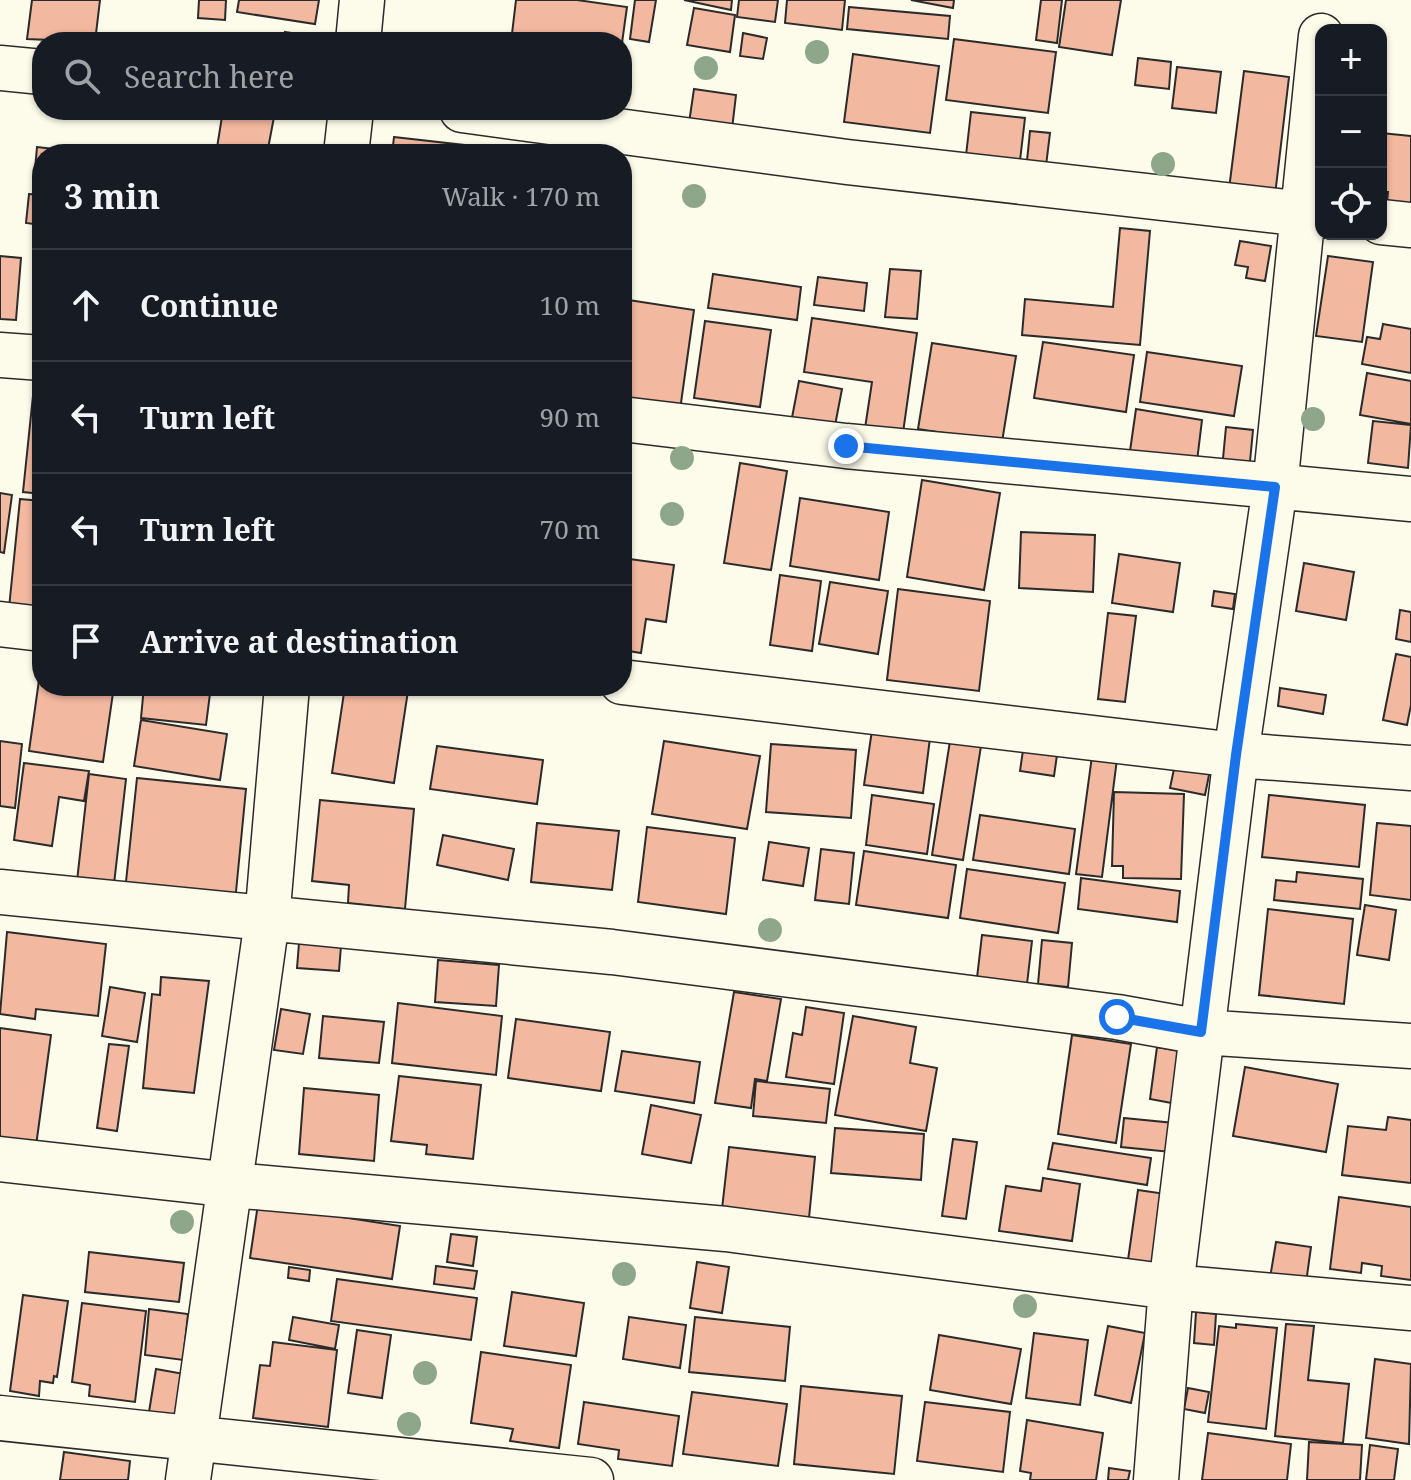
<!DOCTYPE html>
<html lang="en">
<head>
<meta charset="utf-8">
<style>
	body { margin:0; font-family:"Noto Serif",serif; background:#20242c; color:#f1f3f6 }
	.controls { position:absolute; right:24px; top:24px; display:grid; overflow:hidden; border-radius:16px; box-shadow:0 2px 6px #0004 }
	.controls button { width:72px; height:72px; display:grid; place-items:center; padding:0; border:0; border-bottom:2px solid #363941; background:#171b24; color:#f1f3f6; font:40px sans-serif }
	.stop { position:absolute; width:24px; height:24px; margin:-18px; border:6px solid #1a73e8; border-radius:50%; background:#fff }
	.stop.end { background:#1a73e8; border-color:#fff; box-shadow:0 2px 8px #0008 }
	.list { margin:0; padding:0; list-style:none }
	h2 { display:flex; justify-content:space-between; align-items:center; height:104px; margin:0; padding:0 32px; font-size:34px }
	h2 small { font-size:26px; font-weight:400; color:#9ea1a6 }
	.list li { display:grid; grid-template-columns:52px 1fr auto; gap:24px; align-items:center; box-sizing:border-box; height:112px; padding:0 32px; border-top:2px solid #363941 }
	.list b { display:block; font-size:30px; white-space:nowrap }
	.list em { font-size:26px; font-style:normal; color:#9ea1a6 }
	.icon { flex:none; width:44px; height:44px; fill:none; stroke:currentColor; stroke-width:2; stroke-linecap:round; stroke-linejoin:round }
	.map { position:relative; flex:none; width:1411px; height:1480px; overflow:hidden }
	.search { position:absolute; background:#171b24; box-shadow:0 2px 6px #0004; left:32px; top:32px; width:600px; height:88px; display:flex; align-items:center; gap:20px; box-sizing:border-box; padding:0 28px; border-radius:32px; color:#9ea1a6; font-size:30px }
	.panel { position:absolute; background:#171b24; box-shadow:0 2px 6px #0004; left:32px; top:144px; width:600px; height:552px; border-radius:32px }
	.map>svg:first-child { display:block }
	.building { fill:#f2b8a0; stroke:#2b2b2b; stroke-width:2 }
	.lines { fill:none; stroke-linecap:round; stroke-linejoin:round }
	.minor-casing { stroke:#2b2b2b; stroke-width:47 }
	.minor { stroke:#fdfbea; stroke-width:44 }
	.tree { fill:#8ea78a }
	.route { stroke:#1a73e8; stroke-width:10 }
</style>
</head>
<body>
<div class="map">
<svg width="1411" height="1480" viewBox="0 0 1411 1480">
	<rect width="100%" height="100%" fill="#fdfbea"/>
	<path class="building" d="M32,0H100L95,42L27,39Z
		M199,0H226L225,20L198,18Z
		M239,0H319L315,24L237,12Z
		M516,0H577L627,7L622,43L564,42L512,34Z
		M635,0H656L649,42L630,39Z
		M684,0H732L731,10Z
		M739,0H778L775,22L737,17Z
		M787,0H845L842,30L785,23Z
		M911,0H954L953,8Z
		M1041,0H1062L1057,43L1036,40Z
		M1066,0H1121L1112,55L1059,47Z
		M849,7L950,16L948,39L847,29Z
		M694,8L735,15L730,52L687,45Z
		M285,32L325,38L324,42H284Z
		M743,33L767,38L763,59L740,56Z
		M954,39L1056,52L1048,113L946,100Z
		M853,54L939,66L930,133L844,122Z
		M1138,58L1171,62L1169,89L1135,85Z
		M1177,67L1221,72L1216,113L1172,108Z
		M1244,71L1289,77L1275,195L1229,189Z
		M694,89L736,95L732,129L689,123Z
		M223,110L274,117L267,154H216Z
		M971,112L1025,118L1019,169L965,164Z
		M1030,131L1050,133L1045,174L1026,171Z
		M1381,133L1411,136V205L1387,203L1388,192H1381Z
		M394,137L464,145L463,154H392Z
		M37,147L62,150V154H42V182L34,181Z
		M29,194L42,195V225L26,223Z
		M1120,228L1150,231L1140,345L1022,335L1025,299L1113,307Z
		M1240,241L1271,246L1265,281L1246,278L1248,267L1235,265Z
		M0,256L21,258L16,320L0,319Z
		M1328,256L1373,262L1362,342L1316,336Z
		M890,269L921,271L917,319L885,317Z
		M713,274L801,287L797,320L708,308Z
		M818,277L867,283L864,311L814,305Z
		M622,299L694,310L680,410L622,402L629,351L622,350Z
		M812,318L917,333L902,440L864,435L872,382L804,372Z
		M705,321L771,330L760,407L694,398Z
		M1383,324L1411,329V373L1362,364L1367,337L1380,339Z
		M1043,342L1134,355L1126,412L1034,398Z
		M932,343L1016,356L1002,442L918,429Z
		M1147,352L1242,366L1234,416L1140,402Z
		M1367,373L1411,381V424L1360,415Z
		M799,381L842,389L833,436L790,428Z
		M34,386L42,387V494L23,492Z
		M1136,409L1202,420L1197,461L1130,451Z
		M1373,421L1411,425L1408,468L1368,463Z
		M1226,427L1253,430L1249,472L1222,469Z
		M740,463L787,471L771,570L724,563Z
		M922,480L1000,493L984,590L907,577Z
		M0,493L12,495L4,553L0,552Z
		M800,498L889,512L879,580L790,566Z
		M20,499L42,501L40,611L9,608Z
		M1021,532L1095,535L1093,592L1019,588Z
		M1119,554L1180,563L1173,612L1112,603Z
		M622,558L674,565L666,622L646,619L641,653L622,650Z
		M1304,563L1354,572L1346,620L1296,611Z
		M780,575L821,581L812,651L770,645Z
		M830,582L888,591L878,654L819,644Z
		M898,589L990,601L979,691L887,680Z
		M1214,591L1235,594L1233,609L1212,606Z
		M1400,610L1411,612V642L1396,639Z
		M1108,613L1136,616L1125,702L1098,699Z
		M1396,654L1411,657V705L1407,725L1383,720Z
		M41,666L42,686H114L103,762L29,751Z
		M144,686H211L206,725L141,718Z
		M345,686L408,691L394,783L332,773Z
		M1280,688L1326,695L1323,714L1278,706Z
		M141,720L227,734L220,780L134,766Z
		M872,730L930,738L923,793L864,785Z
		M0,741L22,744L15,808L0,806Z
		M664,741L760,756L747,829L652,814Z
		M950,741L981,746L963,860L932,855Z
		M771,744L856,750L851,818L766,812Z
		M437,746L543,760L537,804L430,789Z
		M1023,750L1057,755L1054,776L1020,771Z
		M1092,756L1117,759L1102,877L1076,874Z
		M24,763L89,771L84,801L59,797L52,846L14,840Z
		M1175,764L1210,770L1205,795L1170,788Z
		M89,774L126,779L114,884L77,881Z
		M137,778L246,789L235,902L125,891Z
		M1114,792L1184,794L1181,879L1123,878V866H1112Z
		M872,795L934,804L927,854L866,845Z
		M1269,795L1365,805L1359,867L1262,857Z
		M320,800L414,809L405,909L348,903L349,885L312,881Z
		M980,815L1075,829L1069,874L973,860Z
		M537,823L619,831L612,890L531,882Z
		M1377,823L1411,826V900L1370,895Z
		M647,827L735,838L726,914L638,902Z
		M443,835L514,849L508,880L437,865Z
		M769,842L809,848L803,886L763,880Z
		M821,849L854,853L849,904L815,900Z
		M864,851L956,865L948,918L856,905Z
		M967,869L1065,883L1058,933L960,918Z
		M1297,872L1363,879L1360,909L1274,900L1276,880L1296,882Z
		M1081,878L1180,891L1177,922L1078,909Z
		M1365,905L1396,910L1389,960L1357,955Z
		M1268,909L1353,919L1344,1004L1259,995Z
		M7,932L106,944L98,1016L36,1009L35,1019L0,1014Z
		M982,935L1032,941L1027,984L977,978Z
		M1042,940L1072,943L1068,987L1038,984Z
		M299,943L341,946L339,971L297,968Z
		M438,960L499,965L496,1006L435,1002Z
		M161,977L209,981L194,1093L143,1088L152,994L160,995Z
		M110,987L145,993L137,1042L102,1036Z
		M734,992L781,999L767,1081L755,1079L751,1108L715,1103Z
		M398,1003L502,1016L496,1075L392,1063Z
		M806,1007L844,1013L834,1084L786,1077L793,1033L802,1035Z
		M281,1009L310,1014L303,1054L274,1050Z
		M323,1016L384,1022L379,1063L319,1058Z
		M853,1016L916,1027L910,1063L937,1068L926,1131L835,1115Z
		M516,1019L610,1032L601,1091L508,1078Z
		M0,1028L51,1035L36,1146L0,1141Z
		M1072,1035L1131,1044L1116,1143L1058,1134Z
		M109,1044L129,1046L117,1131L97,1128Z
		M1157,1047L1185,1052L1177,1104L1150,1099Z
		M622,1051L700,1062L694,1103L615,1091Z
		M1245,1067L1338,1084L1326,1152L1233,1136Z
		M399,1076L481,1085L473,1159L426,1154L427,1145L391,1141Z
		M756,1081L830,1089L826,1123L753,1116Z
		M304,1088L379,1095L374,1161L299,1154Z
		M651,1105L701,1115L691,1163L642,1154Z
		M1388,1117L1411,1120V1183L1342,1175L1348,1126L1386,1130Z
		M1124,1118L1174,1123L1171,1152L1121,1147Z
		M835,1128L924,1134L921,1180L831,1173Z
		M953,1139L977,1142L966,1219L942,1216Z
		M1053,1143L1151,1158L1147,1185L1048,1169Z
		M729,1147L815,1157L809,1218L722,1209Z
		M1043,1178L1080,1184L1072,1241L999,1231L1006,1186L1041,1191Z
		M1138,1190L1166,1194L1155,1265L1128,1260Z
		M1339,1197L1411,1207V1280L1381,1276L1382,1266L1362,1263L1361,1273L1330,1269Z
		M258,1204L400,1226L392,1279L250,1258Z
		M451,1234L477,1237L473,1266L447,1262Z
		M1276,1242L1311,1247L1306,1283L1270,1278Z
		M89,1252L184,1263L179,1302L85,1292Z
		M697,1262L729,1267L722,1313L690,1308Z
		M436,1266L477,1271L474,1289L434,1284Z
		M289,1267L310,1270L309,1281L288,1278Z
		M337,1279L477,1298L471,1340L331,1321Z
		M512,1292L584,1303L576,1356L504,1346Z
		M23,1295L68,1301L57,1377L54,1376L53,1383L40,1381L39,1396L10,1391Z
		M82,1303L146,1311L135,1402L89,1396L90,1385L72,1382Z
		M149,1309L188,1314L183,1360L145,1355Z
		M1196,1312L1216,1314L1214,1345L1194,1343Z
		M293,1317L339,1325L335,1349L289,1340Z
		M629,1317L686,1325L680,1368L623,1359Z
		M695,1317L790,1327L785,1381L689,1372Z
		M1236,1324L1277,1328L1266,1429L1208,1422L1219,1326L1236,1328Z
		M1286,1324L1314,1326L1308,1380L1349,1384L1343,1443L1275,1436Z
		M1108,1326L1145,1333L1131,1403L1095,1395Z
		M357,1330L391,1335L382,1398L348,1393Z
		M1034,1333L1088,1340L1080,1405L1026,1398Z
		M939,1335L1021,1349L1011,1404L930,1390Z
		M273,1342L337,1350L328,1427L253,1418L260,1365L270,1366Z
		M481,1352L571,1365L559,1448L510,1441L513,1429L471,1423Z
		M1375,1359L1411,1364L1409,1444L1366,1438Z
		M156,1369L184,1374L176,1422L148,1418Z
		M801,1386L902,1396L894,1474L794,1464Z
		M1188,1388L1209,1392L1205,1413L1184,1409Z
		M692,1392L787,1404L778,1466L683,1454Z
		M584,1402L679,1416L672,1466L618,1459L619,1450L578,1444Z
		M925,1402L1010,1412L1003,1472L917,1461Z
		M1027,1420L1103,1433L1096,1480H1030L1031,1473L1020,1471Z
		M1208,1433L1291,1444L1287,1480H1202Z
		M1309,1442L1362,1445L1360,1480H1307Z
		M1370,1445L1398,1449L1394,1480H1366Z
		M64,1452L130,1461L128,1480H60Z
		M1109,1468L1130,1471L1128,1480H1108Z"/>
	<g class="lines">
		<g class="minor-casing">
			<path id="minor" d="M358,42L362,0
				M0,68L42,72
				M462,110L847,162L1321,216
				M346,154L351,110
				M1381,222L1411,225
				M0,355L42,358
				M622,419L846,446L1411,499
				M0,624L42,629
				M622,682L1236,755L1411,768
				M0,892L612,952L1117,1017L1201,1032L1411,1046
				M0,1159L232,1185L726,1229L1171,1287L1411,1308
				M0,1418L591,1480
				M188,1480L267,920L287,686
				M1156,1480L1171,1287L1236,755L1275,487L1321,36"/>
		</g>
		<use href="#minor" class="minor"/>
	</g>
	<g class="tree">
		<circle cx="817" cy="52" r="12"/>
		<circle cx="706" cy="68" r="12"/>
		<circle cx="1163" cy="164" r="12"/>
		<circle cx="694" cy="196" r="12"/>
		<circle cx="1313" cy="419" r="12"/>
		<circle cx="682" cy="458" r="12"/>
		<circle cx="672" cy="514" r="12"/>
		<circle cx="770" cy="930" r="12"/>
		<circle cx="182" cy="1222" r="12"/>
		<circle cx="624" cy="1274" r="12"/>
		<circle cx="1025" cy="1306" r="12"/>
		<circle cx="425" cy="1373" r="12"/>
		<circle cx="409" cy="1424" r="12"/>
	</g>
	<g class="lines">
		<path class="route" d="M846,446L1275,487L1236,755L1201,1032L1117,1017"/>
	</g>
</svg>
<div class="controls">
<button>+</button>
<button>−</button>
<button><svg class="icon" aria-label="locate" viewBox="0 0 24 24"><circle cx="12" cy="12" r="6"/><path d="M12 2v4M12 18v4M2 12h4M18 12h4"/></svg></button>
</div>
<div class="stop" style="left:1117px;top:1017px"></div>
<div class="stop end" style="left:846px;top:446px"></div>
<div class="search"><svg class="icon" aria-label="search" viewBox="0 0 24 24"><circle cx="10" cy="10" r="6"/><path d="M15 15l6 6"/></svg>Search here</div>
<section class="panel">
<h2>3 min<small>Walk · 170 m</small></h2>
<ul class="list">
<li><svg class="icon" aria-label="ahead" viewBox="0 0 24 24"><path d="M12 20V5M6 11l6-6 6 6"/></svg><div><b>Continue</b></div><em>10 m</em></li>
<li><svg class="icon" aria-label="left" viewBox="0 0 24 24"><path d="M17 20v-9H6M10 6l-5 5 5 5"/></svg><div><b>Turn left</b></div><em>90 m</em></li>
<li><svg class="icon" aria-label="left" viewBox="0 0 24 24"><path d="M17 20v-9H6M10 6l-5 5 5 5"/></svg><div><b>Turn left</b></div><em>70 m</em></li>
<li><svg class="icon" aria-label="arrive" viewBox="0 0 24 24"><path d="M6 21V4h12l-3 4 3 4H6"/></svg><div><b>Arrive at destination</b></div></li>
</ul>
</section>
</div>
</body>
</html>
